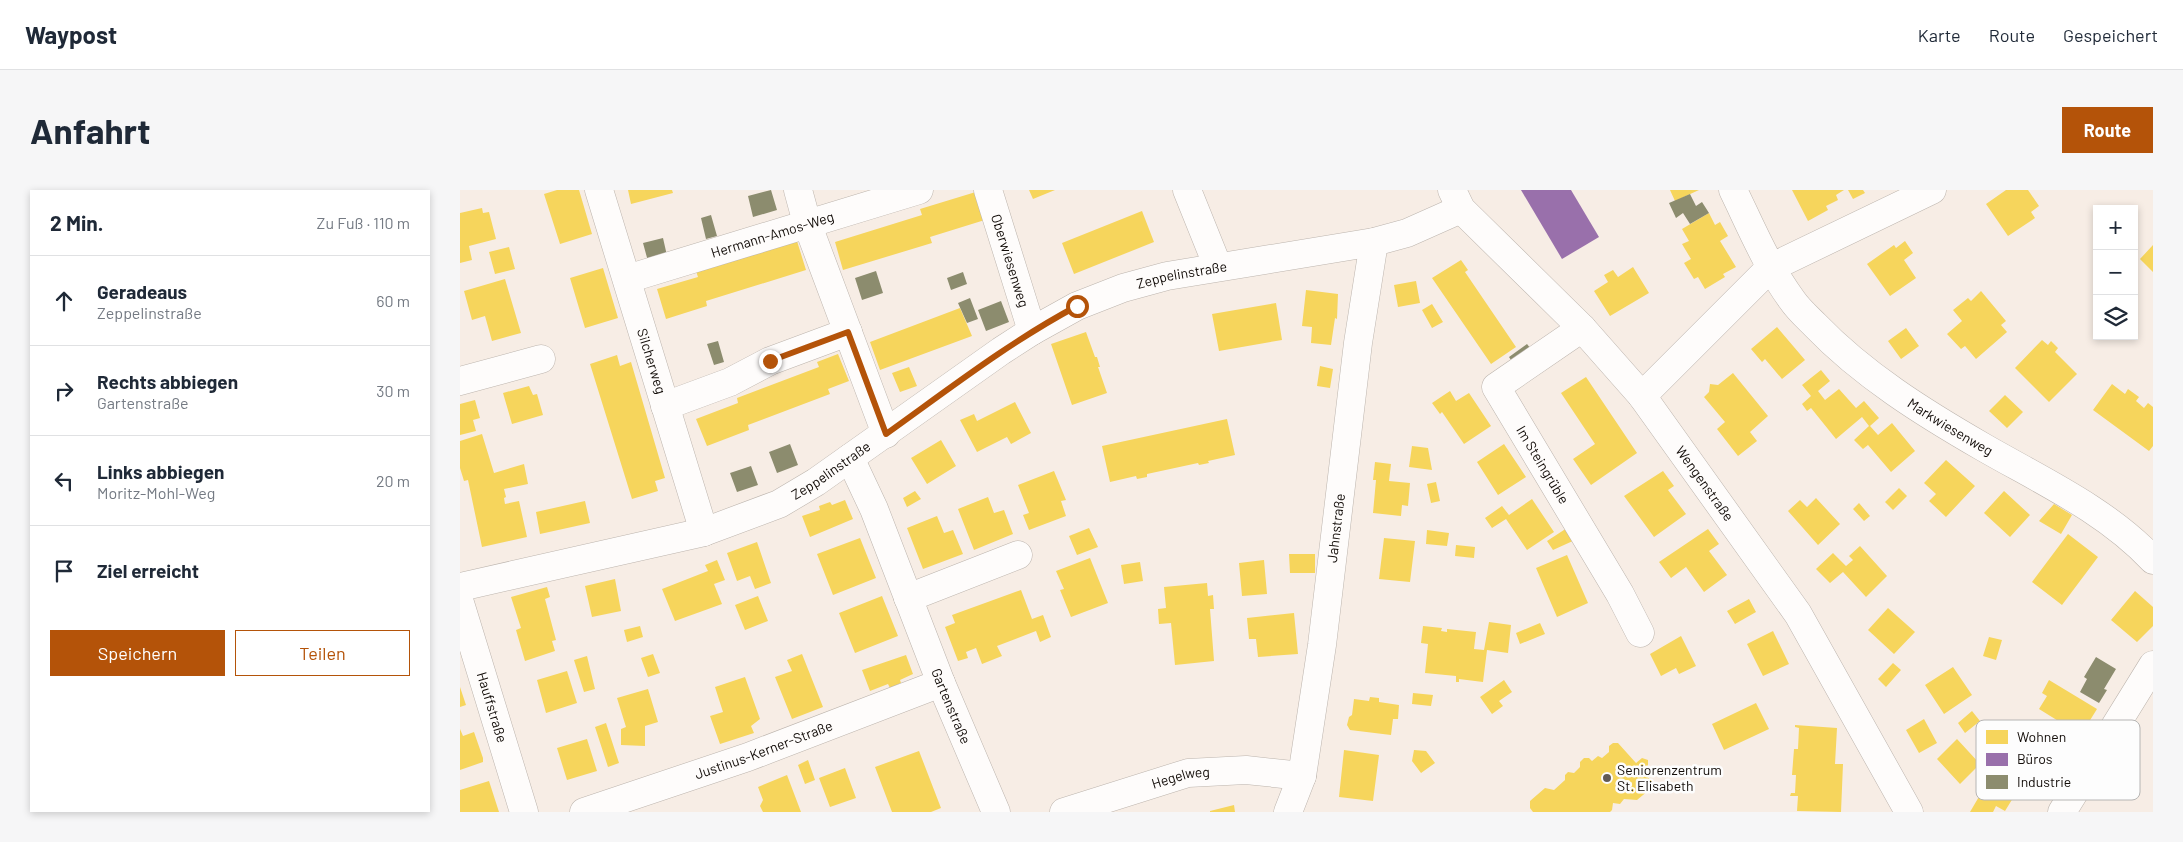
<!DOCTYPE html>
<html lang="de">
<head>
<meta charset="utf-8">
<style>
	body { margin:0; font-family:Barlow,sans-serif; background:#f6f6f7; color:#1f2937 }
	.controls { position:absolute; right:15px; top:15px; display:grid; overflow:hidden; border-radius:0px; box-shadow:0 2px 8px #0003 }
	.controls button { width:45px; height:45px; display:grid; place-items:center; padding:0; border:0; border-bottom:1px solid #e0e1e3; background:#fff; color:#1f2937; font:25px sans-serif }
	.stop { position:absolute; width:15px; height:15px; margin:-11px; border:4px solid #b45309; border-radius:50%; background:#fff }
	.stop.end { background:#b45309; border-color:#fff; box-shadow:0 1px 5px #0008 }
	.list { margin:0; padding:0; list-style:none }
	h2 { display:flex; justify-content:space-between; align-items:center; height:65px; margin:0; padding:0 20px; font-size:21px }
	h2 small { font-size:16px; font-weight:400; color:#747a83 }
	.list li { display:grid; grid-template-columns:32px 1fr auto; gap:15px; align-items:center; box-sizing:border-box; height:90px; padding:0 20px; border-top:1px solid #e0e1e3 }
	.list b { display:block; font-size:19px; white-space:nowrap }
	.list p { margin:0; font-size:16px; white-space:nowrap; color:#747a83 }
	.list em { font-size:16px; font-style:normal; color:#747a83 }
	.actions { display:flex; gap:10px; padding:15px 20px }
	.actions a { flex:1; padding:11px 0; border:1px solid #b45309; border-radius:0px; text-align:center; font-size:18px; color:#b45309 }
	.actions .main { background:#b45309; color:#fff }
	.icon { flex:none; width:28px; height:28px; fill:none; stroke:currentColor; stroke-width:2; stroke-linecap:round; stroke-linejoin:round }
	.map { position:relative; flex:none; width:1693px; height:622px; overflow:hidden; border-radius:0px }
	header { display:flex; align-items:center; gap:30px; box-sizing:border-box; height:70px; padding:0 25px; background:#fff; border-bottom:1px solid #e0e1e3 }
	header strong { font-size:24px }
	nav { display:flex; gap:28px; margin-inline-start:auto; font-size:18px }
	.intro { display:flex; align-items:center; justify-content:space-between; box-sizing:border-box; height:120px; padding:0 30px }
	h1 { margin:0; font-size:35px }
	.button { padding:12px 22px; border-radius:0px; background:#b45309; color:#fff; font-size:18px; font-weight:700 }
	main { display:flex; gap:30px; padding:0 30px }
	aside { flex:1; background:#fff; border-radius:0px; box-shadow:0 2px 8px #0003 }
	.map>svg:first-child { display:block }
	.homes { fill:#f6d55c }
	.offices { fill:#9970ab }
	.industry { fill:#8c8c6e }
	.lines { fill:none; stroke-linecap:round; stroke-linejoin:round }
	.street-casing { stroke:#bcb4ad; stroke-width:29 }
	.street { stroke:#fefcfb; stroke-width:28 }
	.route { stroke:#b45309; stroke-width:6 }
	.poi-dot { fill:#625b55; stroke:#fdfdfd; stroke-width:2 }
	.labels { text-anchor:middle; stroke-width:5; stroke-linejoin:round; paint-order:stroke }
	.street-label { font-size:14px; fill:#120c08; stroke:#fdfdfd }
	.poi-label { font-size:14px; fill:#120c08; stroke:#fdfdfd; text-anchor:start }
	.key { fill:#fdfdfd; stroke:#b6b5b4; stroke-width:1 }
	.key-label { font-size:14px; fill:#120c08 }
</style>
</head>
<body>
<header>
<strong>Waypost</strong>
<nav><a>Karte</a><a>Route</a><a>Gespeichert</a></nav>
</header>
<div class="intro"><h1>Anfahrt</h1><a class="button">Route</a></div>
<main>
<aside>
<h2>2 Min.<small>Zu Fuß · 110 m</small></h2>
<ul class="list">
<li><svg class="icon" aria-label="ahead" viewBox="0 0 24 24"><path d="M12 20V5M6 11l6-6 6 6"/></svg><div><b>Geradeaus</b><p>Zeppelinstraße</p></div><em>60 m</em></li>
<li><svg class="icon" aria-label="right" viewBox="0 0 24 24"><path d="M7 20v-9h11M14 6l5 5-5 5"/></svg><div><b>Rechts abbiegen</b><p>Gartenstraße</p></div><em>30 m</em></li>
<li><svg class="icon" aria-label="left" viewBox="0 0 24 24"><path d="M17 20v-9H6M10 6l-5 5 5 5"/></svg><div><b>Links abbiegen</b><p>Moritz-Mohl-Weg</p></div><em>20 m</em></li>
<li><svg class="icon" aria-label="arrive" viewBox="0 0 24 24"><path d="M6 21V4h12l-3 4 3 4H6"/></svg><div><b>Ziel erreicht</b></div></li>
</ul>
<div class="actions"><a class="main">Speichern</a><a>Teilen</a></div>
</aside>
<div class="map">
<svg width="1693" height="622" viewBox="0 0 1693 622">
	<rect width="100%" height="100%" fill="#f7ede5"/>
	<path class="homes" d="M97,0H119L132,44L100,54L84,4Z
		M168,0H212L213,3L171,14Z
		M569,0H595L573,9Z
		M1210,0H1239L1215,11Z
		M1332,0H1384L1376,5L1378,10L1366,16L1368,20L1348,31Z
		M1388,0H1403L1405,3L1393,9Z
		M1546,0H1568L1579,16L1571,22L1575,28L1548,46L1526,14Z
		M519,1L528,29L470,47L472,53L383,80L375,52L462,25L460,19Z
		M22,18L23,23L29,22L36,49L9,56L12,70L0,73V23Z
		M682,21L694,52L614,84L602,53Z
		M1249,23L1255,35L1260,32L1268,46L1260,51L1276,77L1263,84L1265,87L1245,99L1238,87L1234,89L1224,73L1231,69L1222,54L1229,51L1222,39Z
		M337,51L346,80L246,111L247,116L206,129L197,99L238,87L236,81Z
		M1445,51L1453,63L1444,70L1456,88L1430,106L1407,74L1434,55L1436,58Z
		M1693,55V82L1680,69Z
		M49,57L55,79L35,84L29,62Z
		M1001,70L1008,80L1005,82L1056,157L1031,174L972,88Z
		M1173,77L1189,103L1150,126L1134,101L1148,92L1144,85L1153,80L1158,87Z
		M143,78L158,128L125,138L110,88Z
		M45,89L61,143L32,151L25,126L12,130L4,101Z
		M956,91L960,113L938,117L934,95Z
		M846,100L878,104L877,129L875,128L871,155L851,153L852,137L842,136Z
		M1521,101L1546,131L1541,135L1547,142L1516,169L1505,156L1501,159L1487,144L1502,131L1493,120L1508,108L1511,111Z
		M816,113L822,150L759,161L752,124Z
		M972,114L983,132L972,138L962,120Z
		M500,118L512,146L420,180L410,152Z
		M1317,137L1345,170L1322,189L1305,169L1302,172L1291,159Z
		M1446,138L1459,156L1441,169L1428,151Z
		M626,142L635,167H637L640,177H638L647,203L612,215L591,154Z
		M1582,150L1588,155L1591,151L1598,158L1595,162L1617,184L1589,212L1555,178Z
		M378,164L389,191L368,199L370,204L288,235L289,240L247,256L236,229L278,213L277,208L359,177L357,172Z
		M157,165L160,176L171,172L205,288L195,291L198,301L172,309L130,174Z
		M860,176L873,179L870,198L857,196Z
		M449,177L457,196L440,202L432,183Z
		M1361,180L1370,191L1358,201L1365,210L1379,199L1396,218L1404,211L1419,228L1410,236L1418,245L1432,233L1455,261L1431,282L1408,255L1403,259L1394,250L1409,236L1402,227L1376,249L1351,218L1347,221L1342,214L1351,206L1342,195Z
		M1273,183L1308,226L1290,242L1297,251L1278,266L1257,239L1265,232L1244,207L1249,202L1250,194L1258,195Z
		M1126,187L1177,263L1131,295L1113,269L1135,254L1101,203Z
		M1652,194L1665,204L1668,199L1679,207L1676,211L1684,218L1688,213L1693,217V256L1689,261L1633,220Z
		M69,196L73,205L77,204L83,225L52,234L43,203Z
		M990,201L996,211L1009,203L1031,236L1004,254L982,222L980,224L972,213Z
		M1545,205L1563,222L1547,238L1529,221Z
		M15,210L20,228L13,230L16,241L0,245V214Z
		M555,212L571,243L551,254L547,247L517,262L500,230L514,224L517,231Z
		M767,229L775,265L748,271L749,273L739,275L738,273L687,284V287L677,289L676,286L650,292L642,256Z
		M22,244L34,283L64,274L68,294L44,299L46,307L44,308L45,314L59,311L67,347L22,357L8,290L4,291L0,278V251Z
		M481,250L496,276L467,294L451,268Z
		M1044,254L1066,287L1038,305L1017,272Z
		M952,256L968,258L972,280L949,277Z
		M1486,270L1515,296L1486,327L1469,311L1476,304L1464,293Z
		M915,272L931,274L929,291L950,293L948,316L942,315L941,326L913,323L916,290H913Z
		M594,281L606,310L601,311L606,326L569,340L563,325L569,323L558,295Z
		M1203,281L1214,296L1208,300L1226,324L1194,347L1164,306Z
		M976,292L980,311L971,313L967,294Z
		M1439,298L1447,306L1433,320L1425,312Z
		M455,301L461,309L447,317L443,308Z
		M1544,301L1570,325L1550,347L1524,323Z
		M528,307L534,323L544,320L553,344L514,360L498,319Z
		M1356,308L1380,334L1358,355L1328,321L1340,310L1347,317Z
		M1072,309L1094,342L1067,360L1046,329L1032,338L1025,328L1042,316L1049,325Z
		M385,310L393,329L350,347L342,326L360,320L359,316L370,312L372,315Z
		M125,311L130,333L80,344L76,322Z
		M1399,313L1410,326L1404,331L1393,319Z
		M1594,314L1612,325L1601,344L1579,331Z
		M477,326L484,343L493,340L503,364L463,379L447,338Z
		M629,338L638,357L617,365L609,346Z
		M1107,338L1115,350L1093,360L1087,351Z
		M1248,339L1259,354L1249,361L1267,385L1244,402L1226,377L1211,388L1199,372Z
		M967,340L989,343L987,356L966,354Z
		M1608,344L1638,367L1602,415L1572,392Z
		M400,348L416,388L373,405L357,364Z
		M924,348L955,351L950,392L919,389Z
		M297,352L311,393L295,399L290,386L277,391L267,363Z
		M996,355L1015,357L1014,368L995,366Z
		M1400,356L1427,386L1406,407L1383,382L1370,393L1356,379L1373,363L1386,376L1393,370L1389,366Z
		M829,364H855V383H830Z
		M1107,365L1128,413L1097,427L1076,378Z
		M630,368L648,413L611,427L600,400L604,399L596,381Z
		M257,370L265,390L254,394L262,414L215,431L202,399L248,381L245,375Z
		M804,370L807,404L782,406L779,373Z
		M680,372L683,391L664,394L661,375Z
		M155,389L161,421L132,427L125,396Z
		M747,393L748,406L753,405L754,419H750L754,471L715,475L711,433L699,434L698,419L706,418L704,397Z
		M87,397L90,407L85,409L96,450L92,451L95,461L65,471L56,440L61,438L51,407Z
		M561,400L572,429L583,425L591,447L580,452L576,441L537,456L542,466L522,474L516,458L506,462L508,468L498,471L485,437L495,433L492,425Z
		M1675,401L1693,417V436L1677,452L1651,430Z
		M298,406L308,431L285,440L275,415Z
		M422,406L438,446L395,463L379,423Z
		M1289,409L1296,422L1275,434L1267,421Z
		M1428,418L1455,442L1434,464L1408,440Z
		M834,423L838,464L798,467L796,449H789L787,428Z
		M1029,432L1051,435L1048,463L1027,460L1023,492L999,489V492H996V486L965,483L968,454L961,453L963,436L982,438L981,441L987,442V439L1016,442L1014,459L1024,460Z
		M1080,433L1085,444L1060,454L1056,443Z
		M180,436L183,447L167,452L164,440Z
		M1313,441L1329,474L1303,486L1287,454Z
		M1221,446L1236,476L1219,484L1216,478L1201,486L1190,464Z
		M1529,447L1542,450L1536,470L1523,466Z
		M193,464L200,483L188,487L181,468Z
		M342,464L363,517L332,529L315,487L332,481L327,470Z
		M446,465L453,484L440,490L441,493L430,498L428,494L410,501L402,480Z
		M127,466L135,499L124,502L114,470Z
		M1433,473L1441,480L1426,497L1418,489Z
		M1493,477L1512,505L1484,524L1465,495Z
		M107,481L117,513L86,523L77,490Z
		M285,487L300,529L291,536L294,543L260,554L250,526L263,522L255,497Z
		M1044,490L1052,502L1039,511L1043,516L1032,524L1020,507Z
		M1589,490L1637,519L1619,548L1606,541L1608,537L1579,519L1587,506L1582,503Z
		M0,497L6,515L0,517Z
		M188,499L198,532L185,536V556L161,555V539L166,537L157,508Z
		M953,503L973,505L971,516L952,514Z
		M910,507L919,508V512L939,515L938,529H933L931,545L890,540L887,535L889,527L892,525L894,509L909,511Z
		M1296,513L1309,539L1264,560L1252,534Z
		M1512,521L1520,531L1505,543L1498,533Z
		M1464,529L1477,553L1459,563L1446,540Z
		M146,533L159,573L148,577L135,537Z
		M1335,535L1377,538L1375,574H1383L1381,622L1337,621L1338,606H1330L1331,603H1335L1336,585H1332L1334,559H1338L1339,538L1335,537Z
		M0,539L3,546L14,542L23,568V572L0,580Z
		M127,549L137,581L107,590L97,558Z
		M1497,549L1520,574L1500,594L1477,569Z
		M1153,553H1158L1176,573L1182,568L1188,570V576L1182,581L1195,595L1177,610L1164,609L1160,614L1153,613L1152,620L1150,622H1073L1070,618V611L1085,598L1094,600L1105,590V585L1108,582L1114,583L1120,577V572L1124,568H1129L1132,571L1138,566L1142,568L1149,562V556Z
		M884,560L919,565L913,611L879,607Z
		M954,560L966,561L975,573L961,583L952,571Z
		M459,561L481,618L471,622H432L415,577Z
		M348,570L355,590L345,594L338,575Z
		M385,578L396,608L370,617L359,588Z
		M327,585L341,622H303L300,616L303,610L298,597Z
		M29,591L39,622H0V600Z
		M1527,593L1553,608L1545,621L1536,616L1533,622H1510Z
		M774,615L775,622H750V621Z"/>
	<path class="offices" d="M1061,0H1111L1139,47L1102,69Z"/>
	<path class="industry" d="M311,0L317,20L293,27L288,6Z
		M1230,4L1236,16L1242,12L1249,23L1230,34L1223,23L1216,28L1209,13Z
		M251,25L257,46L246,49L241,28Z
		M203,48L208,70L189,75L183,53Z
		M416,81L423,103L402,110L395,88Z
		M503,82L507,94L491,100L487,88Z
		M510,108L518,129L507,133L498,113Z
		M541,111L549,132L526,141L518,120Z
		M258,151L264,172L254,175L247,154Z
		M1067,154L1074,163L1055,176L1049,167Z
		M330,254L338,275L317,283L309,262Z
		M291,276L298,295L277,302L270,283Z
		M1636,467L1656,479L1644,499L1647,500L1639,513L1620,502L1627,489L1624,487Z"/>
	<g class="lines">
		<g class="street-casing">
			<g id="street">
				<path id="s1" d="M139,0L244,342"/>
				<path d="M338,0L347,33L426,244"/>
				<path id="s2" d="M528,0L572,141"/>
				<path d="M727,0L758,77"/>
				<path id="s3" d="M992,0L1001,19L1122,138L1182,206L1338,424L1449,622"/>
				<path id="s4" d="M1273,0C1291,37 1307,76 1332,110C1338,119 1347,127 1355,135C1403,185 1464,223 1523,257C1582,291 1646,320 1693,370"/>
				<path id="s5" d="M167,89L459,0"/>
				<path id="s6" d="M1122,138L1036,197L1160,404L1180,443"/>
				<path d="M0,191L81,169"/>
				<path d="M1182,206L1310,78L1472,0"/>
				<path d="M205,216L270,192L310,171L388,142"/>
				<path id="s7" d="M390,268L414,319L481,493L536,622"/>
				<path id="s8" d="M0,397L244,342L319,314L356,292L541,161L572,141L617,116L663,98L707,86L914,52L947,43L1001,19"/>
				<path d="M448,408L558,365"/>
				<path id="s9" d="M0,413L64,622"/>
				<path id="s10" d="M124,622L288,567L481,493"/>
				<path id="s11" d="M604,622L728,583L786,580L842,586"/>
				<path id="s12" d="M828,622L842,586L862,455L898,153L914,52"/>
				<path d="M1602,622L1693,475"/>
			</g>
		</g>
		<use href="#street" class="street"/>
	</g>
	<g class="lines">
		<path class="route" d="M310,171L388,142L426,244C489,199 548,153 617,116"/>
	</g>
	<circle class="poi-dot" cx="1147" cy="588" r="5"/>
	<g class="labels">
		<g class="street-label">
			<text dy="5" stroke="none"><textPath href="#s5" startOffset="152">Hermann-Amos-Weg</textPath></text>
			<text dy="5" stroke="none"><textPath href="#s2" startOffset="74">Oberwiesenweg</textPath></text>
			<text dy="5" stroke="none"><textPath href="#s8" startOffset="798">Zeppelinstraße</textPath></text>
			<text dy="5" stroke="none"><textPath href="#s1" startOffset="179">Silcherweg</textPath></text>
			<text dy="5" stroke="none"><textPath href="#s4" startOffset="329">Markwiesenweg</textPath></text>
			<text dy="5" stroke="none"><textPath href="#s6" startOffset="195">Im Steingrüble</textPath></text>
			<text dy="5" stroke="none"><textPath href="#s8" startOffset="392">Zeppelinstraße</textPath></text>
			<text dy="5" stroke="none"><textPath href="#s3" startOffset="389">Wengenstraße</textPath></text>
			<text dy="5" stroke="none"><textPath href="#s12" startOffset="289">Jahnstraße</textPath></text>
			<text dy="5" stroke="none"><textPath href="#s7" startOffset="268">Gartenstraße</textPath></text>
			<text dy="5" stroke="none"><textPath href="#s9" startOffset="109">Hauffstraße</textPath></text>
			<text dy="5" stroke="none"><textPath href="#s10" startOffset="190">Justinus-Kerner-Straße</textPath></text>
			<text dy="5" stroke="none"><textPath href="#s11" startOffset="122">Hegelweg</textPath></text>
		</g>
		<g class="poi-label">
			<text x="1157" y="585">Seniorenzentrum<tspan x="1157" dy="16">St. Elisabeth</tspan></text>
		</g>
	</g>
	<rect x="1516" y="530" width="164" height="80" rx="8" class="key"/>
	<rect x="1526" y="540" width="22" height="14" fill="#f6d55c"/>
	<rect x="1526" y="563" width="22" height="13" fill="#9970ab"/>
	<rect x="1526" y="585" width="22" height="14" fill="#8c8c6e"/>
	<g class="key-label">
		<text x="1557" y="552">Wohnen</text>
		<text x="1557" y="574">Büros</text>
		<text x="1557" y="597">Industrie</text>
	</g>
</svg>
<div class="controls">
<button>+</button>
<button>−</button>
<button><svg class="icon" aria-label="layers" viewBox="0 0 24 24"><path d="M12 4l9 5-9 5-9-5zM3 14l9 5 9-5"/></svg></button>
</div>
<div class="stop" style="left:617px;top:116px"></div>
<div class="stop end" style="left:310px;top:171px"></div>
</div>
</main>
</body>
</html>
